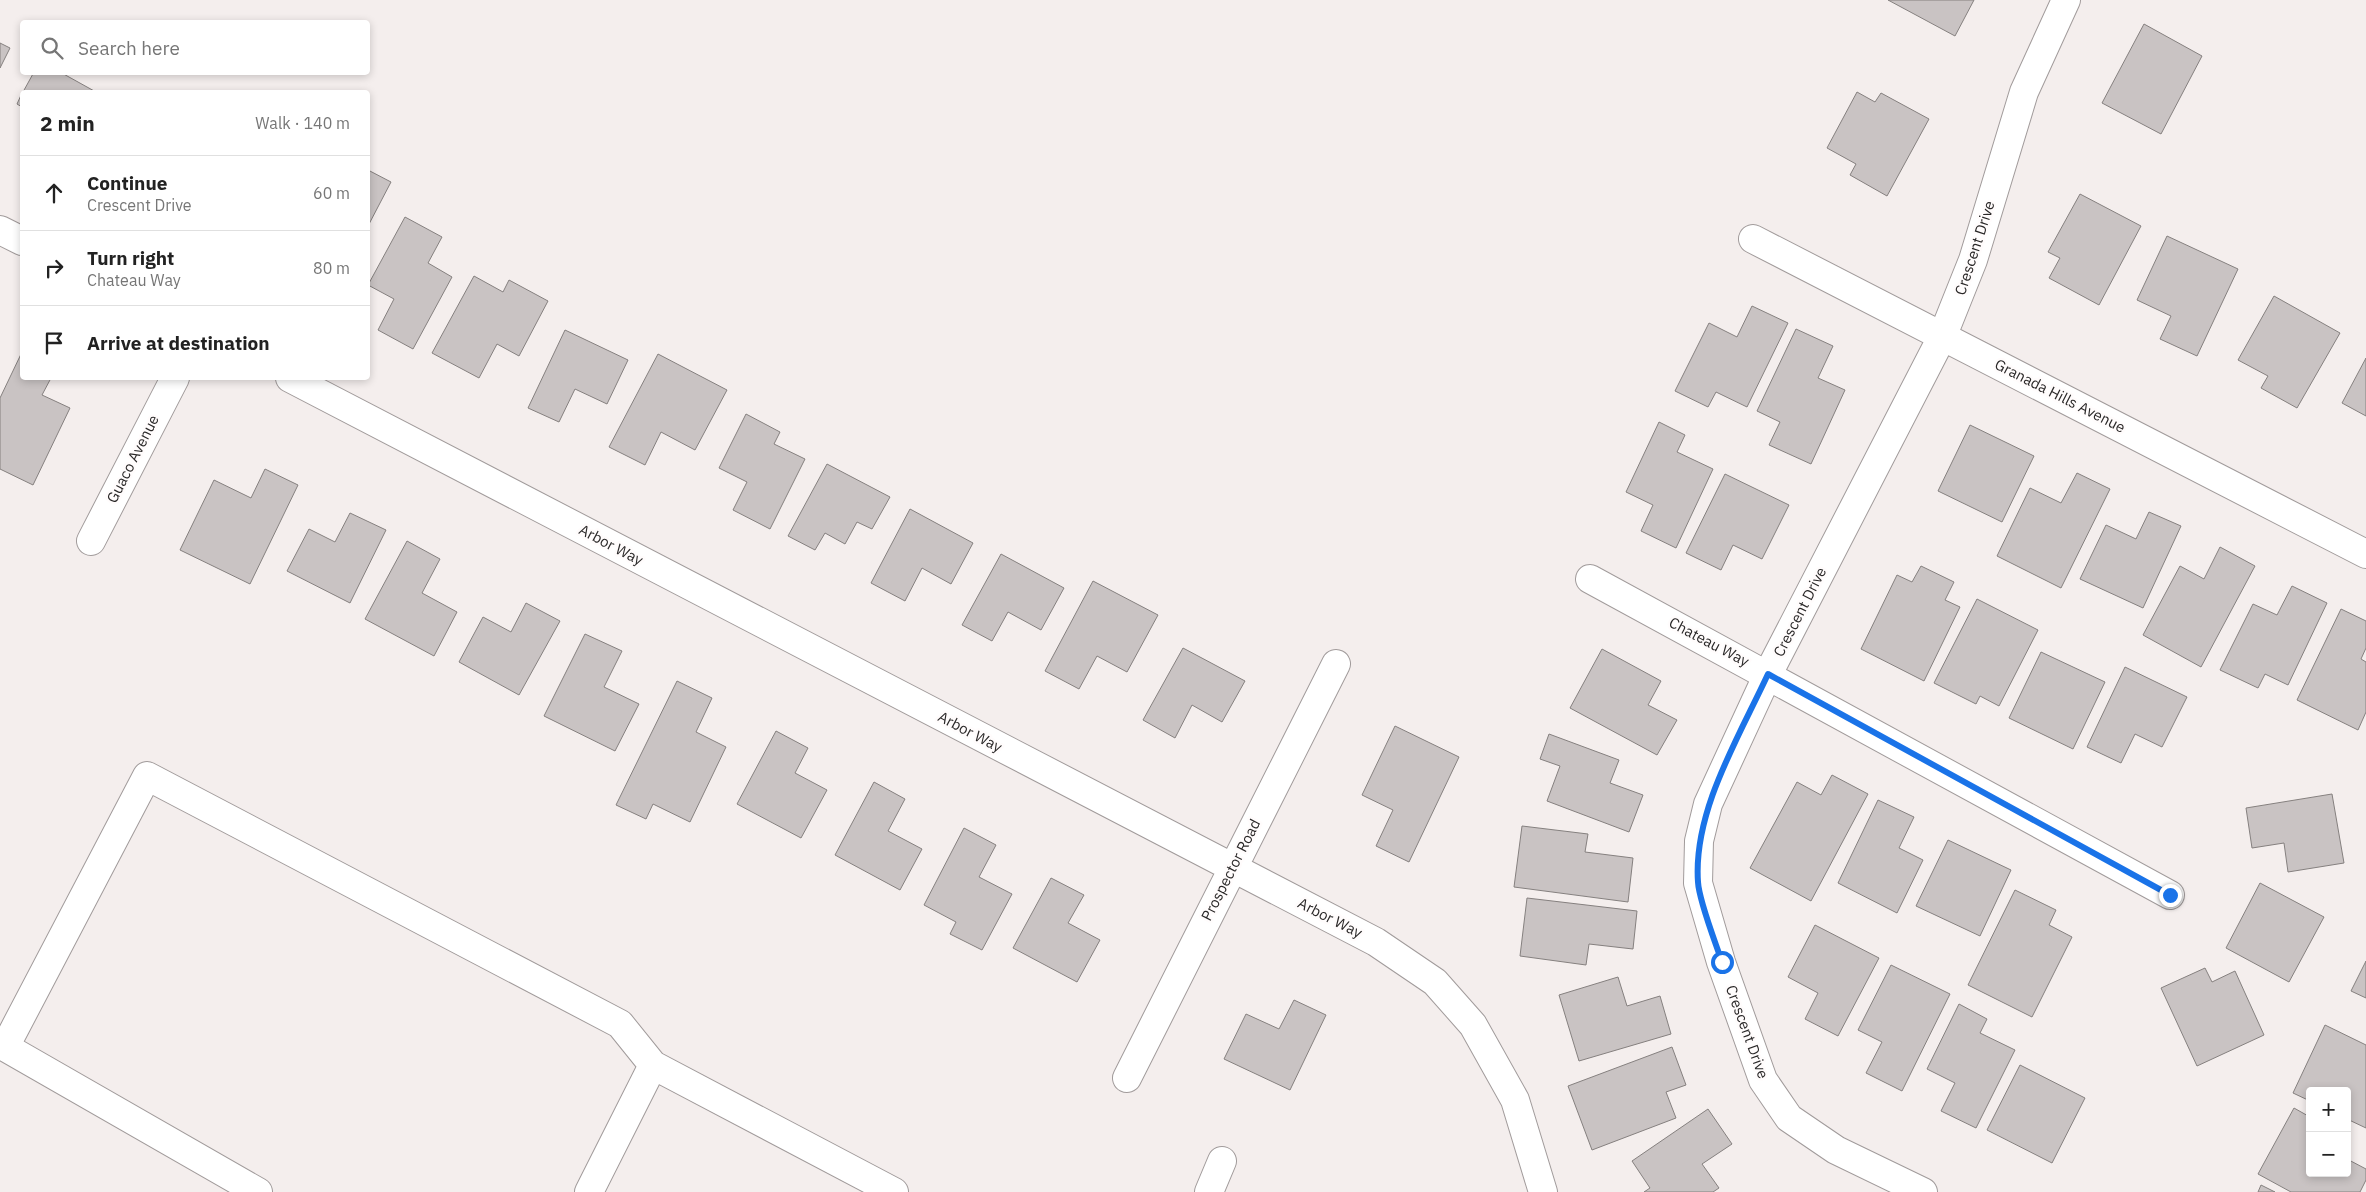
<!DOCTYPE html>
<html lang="en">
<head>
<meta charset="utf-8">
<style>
	body { margin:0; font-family:"IBM Plex Sans",sans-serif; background:#f6f6f6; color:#222 }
	.controls { position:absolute; right:15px; bottom:15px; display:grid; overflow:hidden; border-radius:5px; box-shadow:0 2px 8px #0003 }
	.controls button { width:45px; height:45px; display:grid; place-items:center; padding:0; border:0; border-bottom:1px solid #e0e0e0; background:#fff; color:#222; font:25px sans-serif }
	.stop { position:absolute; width:15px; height:15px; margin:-11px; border:4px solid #1a73e8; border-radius:50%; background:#fff }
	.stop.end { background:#1a73e8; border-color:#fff; box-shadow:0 1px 5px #0008 }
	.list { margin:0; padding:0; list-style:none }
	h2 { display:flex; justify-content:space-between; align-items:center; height:65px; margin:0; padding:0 20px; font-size:21px }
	h2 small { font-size:16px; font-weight:400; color:#767676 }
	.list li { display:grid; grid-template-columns:32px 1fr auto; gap:15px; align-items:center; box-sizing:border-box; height:75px; padding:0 20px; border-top:1px solid #e0e0e0 }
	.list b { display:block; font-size:19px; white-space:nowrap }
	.list p { margin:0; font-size:16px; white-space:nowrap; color:#767676 }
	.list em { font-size:16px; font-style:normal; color:#767676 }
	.icon { flex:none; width:28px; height:28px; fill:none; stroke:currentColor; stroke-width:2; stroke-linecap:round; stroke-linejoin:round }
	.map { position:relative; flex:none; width:2366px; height:1192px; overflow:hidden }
	.search { position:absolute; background:#fff; box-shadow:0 2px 8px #0003; left:20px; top:20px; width:350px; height:55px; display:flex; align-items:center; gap:12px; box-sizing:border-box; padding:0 18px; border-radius:5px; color:#767676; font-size:19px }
	.panel { position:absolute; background:#fff; box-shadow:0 2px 8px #0003; left:20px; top:90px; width:350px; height:290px; border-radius:5px }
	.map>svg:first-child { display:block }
	.building { fill:#c9c3c3; stroke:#85807f }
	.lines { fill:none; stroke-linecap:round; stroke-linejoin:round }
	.minor-casing { stroke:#a19b9b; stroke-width:30 }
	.minor { stroke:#fff; stroke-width:28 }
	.route { stroke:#1a73e8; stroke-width:6 }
	.labels { text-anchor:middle; stroke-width:5; stroke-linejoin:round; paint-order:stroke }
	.street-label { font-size:15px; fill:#2a2828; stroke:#fffcfc }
</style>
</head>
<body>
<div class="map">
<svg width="2366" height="1192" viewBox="0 0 2366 1192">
	<rect width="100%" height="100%" fill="#f4eeed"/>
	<path class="building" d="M1888,0H1974L1955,36Z
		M2144,24L2202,56L2161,134L2102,103Z
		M0,43L10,48L0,68Z
		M34,72H60L96,92H23Z
		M1857,92L1875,102L1881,93L1929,119L1887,196L1850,175L1856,164L1827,148Z
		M22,93V107L17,104Z
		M368,170L391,182L368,226Z
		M2080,194L2141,226L2099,305L2049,278L2060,258L2048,252Z
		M405,217L442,237L428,263L452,277L413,349L378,330L394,299L368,285Z
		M2167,236L2238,269L2197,356L2160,339L2171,316L2137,300Z
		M474,276L503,292L509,280L548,301L519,356L497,344L479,378L432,353Z
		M2274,296L2340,333L2297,408L2261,388L2268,376L2238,360Z
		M1752,306L1788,323L1747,407L1716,392L1708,407L1675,391L1709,323L1737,337Z
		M1796,329L1833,346L1818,378L1845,390L1811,464L1769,445L1780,422L1757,411Z
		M565,330L628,360L607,404L575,389L559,422L528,408Z
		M22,352V378H51L42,395L70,408L33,485L0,469V398Z
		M658,354L727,390L695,450L661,432L645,465L609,447Z
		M2366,358V416L2342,403Z
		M746,414L780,432L774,444L805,459L770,529L733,510L747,482L719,468Z
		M1659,422L1685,435L1677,452L1713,469L1676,548L1641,531L1653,505L1626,492Z
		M1970,425L2034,456L2002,522L1938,491Z
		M827,464L890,497L872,529L857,522L845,544L825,533L815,550L788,536Z
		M265,469L298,485L250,584L180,550L214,480L251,498Z
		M2077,473L2110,489L2061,588L1997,556L2030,488L2061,503Z
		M1725,474L1789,505L1762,559L1733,545L1721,570L1686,553Z
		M910,509L973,543L951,584L922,568L905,601L871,583Z
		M2149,512L2181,526L2143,608L2080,579L2106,525L2136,539Z
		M350,513L386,530L350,603L287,571L309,529L335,542Z
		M407,541L440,559L422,593L457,612L434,656L365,619Z
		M2220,547L2255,566L2201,667L2143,635L2180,566L2204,579Z
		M1001,554L1064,588L1041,630L1008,612L992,641L962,625Z
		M1921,566L1954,582L1945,600L1960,607L1924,681L1861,649L1897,575L1912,582Z
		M1093,581L1158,615L1127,672L1097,656L1079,689L1045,671Z
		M2292,586L2327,603L2288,685L2265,674L2258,688L2220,670L2253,604L2277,615Z
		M1977,599L2038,630L1999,706L1980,696L1976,704L1934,683Z
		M526,603L560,621L519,695L459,662L483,617L511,632Z
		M2341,609L2366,621V648L2361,659L2366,662V712L2358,730L2297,700Z
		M585,634L622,651L604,687L639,704L615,751L544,716Z
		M1183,648L1245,681L1222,722L1192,705L1175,738L1143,720Z
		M1602,649L1661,681L1648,705L1677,720L1657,755L1570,708Z
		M2041,652L2105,682L2073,749L2009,718Z
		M2125,667L2187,697L2162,747L2135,734L2121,763L2087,747Z
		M677,681L712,698L696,732L726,747L690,822L653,804L646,819L616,805Z
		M1395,726L1459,757L1409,862L1376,846L1393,810L1362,795Z
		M776,731L808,748L795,773L827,790L801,838L737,804Z
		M1549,734L1619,760L1610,783L1643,795L1629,832L1547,801L1560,766L1540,759Z
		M1832,775L1868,794L1811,901L1750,868L1797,782L1821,795Z
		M874,782L905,799L888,831L922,849L900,890L835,855Z
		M2332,794L2344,863L2288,872L2284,843L2252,848L2246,808Z
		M1878,800L1914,817L1899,848L1923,860L1897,913L1838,883Z
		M1522,826L1588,834L1585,852L1633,858L1628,902L1514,887Z
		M964,828L996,845L979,877L1012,894L982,950L950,934L956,922L924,905Z
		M1948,840L2011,870L1980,936L1916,906Z
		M1051,878L1084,895L1068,923L1100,940L1077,982L1013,948Z
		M2260,883L2324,917L2289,982L2226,948Z
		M2015,890L2056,910L2049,925L2072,937L2032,1017L1968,985Z
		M1527,898L1637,911L1633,949L1589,944L1586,965L1520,956Z
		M1815,925L1879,958L1838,1036L1805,1019L1818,993L1788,977Z
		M2366,961V998L2351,991Z
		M1891,965L1950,994L1902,1091L1866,1073L1882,1042L1858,1030Z
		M2205,968L2212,982L2235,971L2264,1035L2197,1066L2161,988Z
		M1618,977L1627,1006L1660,996L1671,1034L1579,1061L1559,995Z
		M1294,1000L1326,1015L1290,1090L1224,1059L1246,1014L1279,1029Z
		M1959,1004L1987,1019L1980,1033L2015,1050L1976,1128L1941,1111L1955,1083L1927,1069Z
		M2325,1025L2366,1045V1128L2347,1119V1091H2310V1101L2293,1093Z
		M1672,1047L1686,1085L1666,1092L1676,1118L1592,1150L1568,1086Z
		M2020,1065L2085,1098L2052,1163L1987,1130Z
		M2294,1108L2310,1117V1173H2347V1159L2366,1169V1180L2360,1192H2291L2258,1174Z
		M1708,1109L1732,1144L1702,1164L1719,1188L1713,1192H1644L1650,1188L1632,1161Z
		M2261,1185L2275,1192H2258Z"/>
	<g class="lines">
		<g class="minor-casing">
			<path id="minor" d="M0,230L22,241
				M1753,239L2366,554
				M290,378L1376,942L1435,982L1473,1025L1515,1100L1543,1192
				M91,541L175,378
				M1590,579L2170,895
				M0,1045L5,1047L147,776L620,1024L653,1065L894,1192
				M5,1047L258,1192
				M1127,1078L1336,664
				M589,1192L653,1065
				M1209,1192L1222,1161
				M1923,1192L1836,1150L1789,1118L1763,1080L1721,962L1698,883L1699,841L1708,804L1768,674L1943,335L1973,260L2024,92L2066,0"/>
		</g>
		<use href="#minor" class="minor"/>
	</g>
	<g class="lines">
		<path class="route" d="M1722,962C1715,941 1699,901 1698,882C1693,811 1739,737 1768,674L2170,895"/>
	</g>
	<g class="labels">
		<g class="street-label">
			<text transform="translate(1975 248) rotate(-72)" y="5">Crescent Drive</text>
			<text transform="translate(2060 396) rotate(27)" y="5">Granada Hills Avenue</text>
			<text transform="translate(133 459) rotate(-63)" y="5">Guaco Avenue</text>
			<text transform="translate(611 545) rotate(28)" y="5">Arbor Way</text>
			<text transform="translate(1800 612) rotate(-63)" y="5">Crescent Drive</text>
			<text transform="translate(1709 642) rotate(28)" y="5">Chateau Way</text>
			<text transform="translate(970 732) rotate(28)" y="5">Arbor Way</text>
			<text transform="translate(1231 870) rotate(-63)" y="5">Prospector Road</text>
			<text transform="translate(1330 918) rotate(27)" y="5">Arbor Way</text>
			<text transform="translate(1747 1032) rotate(70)" y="5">Crescent Drive</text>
		</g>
	</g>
</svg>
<div class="controls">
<button>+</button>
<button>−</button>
</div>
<div class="stop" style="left:1722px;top:962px"></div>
<div class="stop end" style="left:2170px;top:895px"></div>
<div class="search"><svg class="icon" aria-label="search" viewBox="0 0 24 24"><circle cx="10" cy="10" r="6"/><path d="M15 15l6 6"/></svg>Search here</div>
<section class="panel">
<h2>2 min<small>Walk · 140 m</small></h2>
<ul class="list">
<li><svg class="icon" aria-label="ahead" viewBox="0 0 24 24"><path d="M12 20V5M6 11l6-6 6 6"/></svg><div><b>Continue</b><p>Crescent Drive</p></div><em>60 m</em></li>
<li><svg class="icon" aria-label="right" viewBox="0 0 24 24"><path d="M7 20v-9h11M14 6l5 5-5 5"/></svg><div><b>Turn right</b><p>Chateau Way</p></div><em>80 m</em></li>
<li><svg class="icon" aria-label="arrive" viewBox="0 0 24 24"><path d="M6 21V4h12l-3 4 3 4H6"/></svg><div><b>Arrive at destination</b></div></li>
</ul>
</section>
</div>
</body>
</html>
